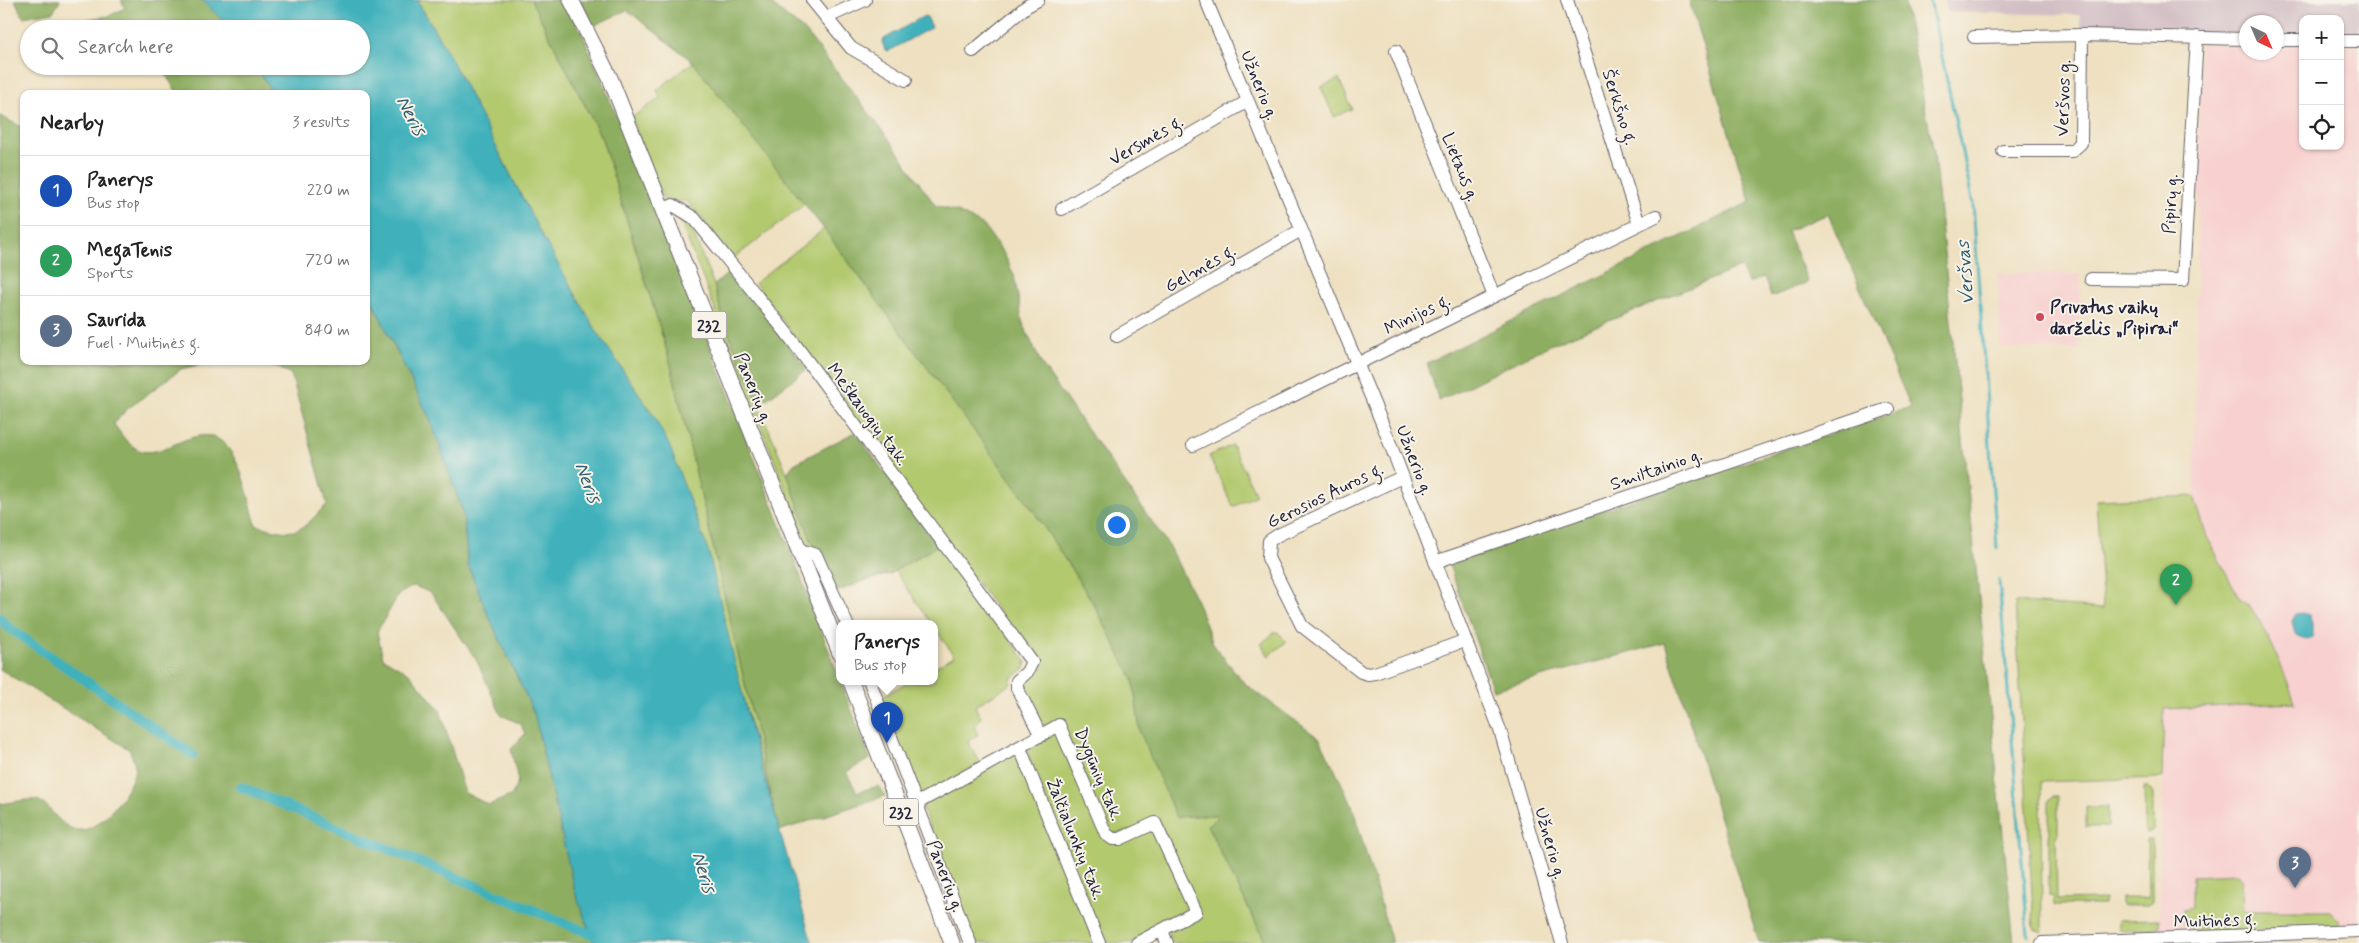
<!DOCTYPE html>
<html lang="en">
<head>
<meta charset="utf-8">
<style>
	body { margin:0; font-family:Mynerve,sans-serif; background:#f6f6f6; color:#222 }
	.controls { position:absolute; right:15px; top:15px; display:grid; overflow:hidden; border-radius:10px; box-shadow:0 1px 4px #0004 }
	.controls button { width:45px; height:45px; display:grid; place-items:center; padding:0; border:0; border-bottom:1px solid #e0e0e0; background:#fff; color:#222; font:25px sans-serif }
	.compass { position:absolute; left:2239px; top:15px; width:45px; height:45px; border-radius:50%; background:#fff; box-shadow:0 1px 4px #0004; rotate:136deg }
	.you { position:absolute; left:1116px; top:524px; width:18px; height:18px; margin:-12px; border:4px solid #fff; border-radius:50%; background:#1a73e8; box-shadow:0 0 0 8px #1a73e833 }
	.badge { display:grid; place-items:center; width:32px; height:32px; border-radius:50%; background:#7c3aed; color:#fff; font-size:16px; font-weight:700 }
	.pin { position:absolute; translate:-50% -41px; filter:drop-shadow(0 1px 2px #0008) }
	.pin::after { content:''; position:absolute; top:26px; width:18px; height:15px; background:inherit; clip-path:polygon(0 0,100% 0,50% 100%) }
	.popup { position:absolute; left:836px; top:620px; width:102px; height:65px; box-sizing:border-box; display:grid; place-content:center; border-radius:10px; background:#fff; filter:drop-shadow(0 1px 4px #0005); font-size:16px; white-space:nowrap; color:#767676 }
	.popup b { font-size:19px; color:#222 }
	.popup::after { content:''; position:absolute; left:50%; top:100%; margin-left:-10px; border:10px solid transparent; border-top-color:#fff }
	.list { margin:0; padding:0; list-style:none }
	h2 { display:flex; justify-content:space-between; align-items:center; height:65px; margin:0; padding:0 20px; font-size:21px }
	h2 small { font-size:16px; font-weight:400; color:#767676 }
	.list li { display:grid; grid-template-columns:32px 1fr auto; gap:15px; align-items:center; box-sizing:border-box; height:70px; padding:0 20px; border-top:1px solid #e0e0e0 }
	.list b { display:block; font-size:19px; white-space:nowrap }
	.list p { margin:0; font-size:16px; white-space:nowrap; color:#767676 }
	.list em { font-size:16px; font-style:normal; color:#767676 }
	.icon { flex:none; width:28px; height:28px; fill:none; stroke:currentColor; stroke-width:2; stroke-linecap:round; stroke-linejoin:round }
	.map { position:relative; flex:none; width:2359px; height:943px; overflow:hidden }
	.search { position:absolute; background:#fff; box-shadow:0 1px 4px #0004; left:20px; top:20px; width:350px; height:55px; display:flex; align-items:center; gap:12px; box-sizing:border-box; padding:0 18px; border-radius:28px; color:#767676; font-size:19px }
	.panel { position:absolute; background:#fff; box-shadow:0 1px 4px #0004; left:20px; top:90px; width:350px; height:275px; border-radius:10px }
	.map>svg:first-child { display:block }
	.built { fill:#f7d0cf }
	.industrial { fill:#d2bec5 }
	.green { fill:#b2c96e; stroke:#6a7654 }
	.forest { fill:#8dad61; stroke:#58684e; fill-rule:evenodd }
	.water { fill:#41b1bb; stroke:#326a7b }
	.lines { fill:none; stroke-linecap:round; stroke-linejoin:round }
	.stream { stroke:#41b1bb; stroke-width:3 }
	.canal { stroke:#41b1bb; stroke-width:10 }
	.minor-casing { stroke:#69646a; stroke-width:14 }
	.major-casing { stroke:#69646a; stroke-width:17 }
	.minor { stroke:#fff; stroke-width:12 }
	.major { stroke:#fff; stroke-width:15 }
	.poi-dot { fill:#d1495b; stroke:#f7f3e8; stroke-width:2 }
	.labels { text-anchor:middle; stroke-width:4; stroke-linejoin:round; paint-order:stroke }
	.shield { fill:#f7f3e8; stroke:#62616f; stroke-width:1 }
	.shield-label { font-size:16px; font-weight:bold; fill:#22223b }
	.street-label { font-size:18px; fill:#22223b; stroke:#f7f3e8 }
	.poi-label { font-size:18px; font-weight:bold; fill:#22223b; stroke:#f7f3e8; text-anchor:start }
	.water-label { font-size:19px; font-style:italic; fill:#2e5b6e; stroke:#f7f3e8 }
</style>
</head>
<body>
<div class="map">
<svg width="2359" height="943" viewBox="0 0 2359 943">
	<rect width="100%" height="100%" fill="#f7f3e8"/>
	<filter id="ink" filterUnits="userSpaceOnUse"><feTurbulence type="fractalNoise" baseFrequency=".02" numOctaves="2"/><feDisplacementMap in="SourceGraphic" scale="10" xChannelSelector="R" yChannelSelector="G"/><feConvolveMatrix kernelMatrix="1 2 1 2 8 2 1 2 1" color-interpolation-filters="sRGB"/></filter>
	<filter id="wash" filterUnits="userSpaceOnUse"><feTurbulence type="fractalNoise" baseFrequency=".0096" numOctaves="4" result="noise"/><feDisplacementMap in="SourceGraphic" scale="20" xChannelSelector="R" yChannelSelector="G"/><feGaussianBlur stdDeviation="1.12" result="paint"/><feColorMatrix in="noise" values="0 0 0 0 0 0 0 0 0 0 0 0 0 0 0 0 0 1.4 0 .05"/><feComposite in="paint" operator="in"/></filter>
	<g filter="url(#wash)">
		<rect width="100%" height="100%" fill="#eee0c0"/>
		<path class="built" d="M2200,44H2246V52H2276L2277,45H2303V146H2340V46H2359V931L2159,939L2164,709L2295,703L2289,684L2261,622L2240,599L2207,537L2194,496Z
			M1998,273L2081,274L2079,349L2000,348Z"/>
		<path class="industrial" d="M1944,0H2359V34L2340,35V19H2303V39L2277,40L2276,22H2246V39L2082,35L2080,15L1947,12Z"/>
		<path class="green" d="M417,0H531L602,139L670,361L779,831L739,683L708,550L669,445L652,413L597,332L541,234L448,53Z
			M693,62L805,204L734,258L687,201H664L631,118L660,98L657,90Z
			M1339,79L1352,109L1334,117L1321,87Z
			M675,208L686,216L714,285L724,322L787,473L815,547L809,548Z
			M824,229L1031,507L1092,601L1133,679L1140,732L1199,814L1217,815L1216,819L1207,825L1266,943H1172L1168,932L1199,913L1158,820L1118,835L1111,834L1064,730H1043L1020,682L1042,668L930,521L755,283Z
			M1232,445L1256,495L1233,507L1209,456Z
			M2194,496L2207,537L2240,599C2260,607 2288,681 2295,703L2164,709L2162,778L2041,782L2042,932L2034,929L2015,602L2103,609L2096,500Z
			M938,545L1026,661L1025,668L1011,679V684L975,706L981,718L974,726L978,735L968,742L981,764L918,798L879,698L908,682H934L935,667L954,656L935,628L934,624H932L895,571Z
			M1275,632H1278L1286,642L1269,656L1261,644Z
			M1054,733L1057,735L1103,835L1153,827L1192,911L1131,943H1101L1025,747Z
			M1016,753L1096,943H974L921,804Z
			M2144,787H2148L2153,793V831L2147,833L2145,831Z
			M2053,796H2058V836L2056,837L2057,900L2105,899L2104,905H2054L2053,896H2049V800Z
			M2086,807H2108V827H2086Z
			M2147,840H2152V902L2148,905H2121V898H2148Z
			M2238,874L2241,877L2243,911H2330L2339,920V926L2223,932L2193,930L2183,923V910L2192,908V876Z
			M2159,919V928L2118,930V920Z"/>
		<path class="forest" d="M15,0H60V1L53,12L23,17Z
			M121,0H202L231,29H81L88,19L109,16L125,8Z
			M531,0H562L582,33L656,210L792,554L870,759L846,772L857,792L878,786L885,796L779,831L670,361L602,139Z
			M580,0H766L806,32L889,139L935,205L958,212L984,226L1004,254L1014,275L1023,324L1042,365L1167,543L1197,601L1213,644L1244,683L1320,739L1352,805L1392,943H1266L1207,825L1216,819L1217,815L1176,817L1140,732L1133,679L1092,601L1031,507L824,229L693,62L627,10L593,26Z
			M1689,0H1904L1934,153L2014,943H1759L1665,643L1493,690L1448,562L1911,407L1828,214L1787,231L1808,282L1771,297L1764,277L1748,283L1741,267L1550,345L1439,401L1427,363L1750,202Z
			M160,66H256L273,94H178Z
			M0,116L24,128V361H215L181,369L126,410L114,424C121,434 128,446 141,451C164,458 198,422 221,441C242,458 249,501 256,525C298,537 298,534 327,504L291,374L263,361H366V288L430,419L463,512L468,565L486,610L534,713L575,892L594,943H0V804C11,803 24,799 35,800C50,801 56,826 77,830C100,834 136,786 135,765C134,761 131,755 130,750L0,669ZM414,586L431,593L477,661L501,715L521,724L525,734L511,749L518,781L512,795L489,805L465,793L440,710L409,673L383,658L377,632L399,594Z
			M732,270L807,369L759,405L724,322L714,285Z
			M855,432L938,545L890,574L864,581L836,592L821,558L811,541L787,473L794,464Z"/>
		<path class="water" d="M202,0H417L448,53L541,234L597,332L652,413L669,445L708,550L752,734L812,943H594L575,892L534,713L486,610L468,565L463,512L430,419L366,288V94H273L256,66H361V29H231Z
			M924,16L927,17L932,27L889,51L885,50L882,42L884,39Z
			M2303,613L2309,615L2312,623V638L2307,640L2295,634L2292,621L2296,614Z"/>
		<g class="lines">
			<path class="stream" d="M1930,0L1973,204L1997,548
				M1999,580L2028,935"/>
			<path class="canal" d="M0,618L8,627L193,755
				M241,787L612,943"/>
		</g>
	</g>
	<g filter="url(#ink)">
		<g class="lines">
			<g class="minor-casing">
				<path id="minor" d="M812,0L851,48L906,80
					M1206,0L1384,428L1500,730L1562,943
					M1567,0L1639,224
					M826,18L865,0
					M1974,37L2082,35L2246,39
					M2276,40H2303
					M2340,41H2359
					M973,51L1027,6L1038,0
					M1396,51L1494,296
					M2003,151H2072L2081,143L2082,35
					M1062,209L1248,101
					M663,210L673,205L694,218L785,331L1032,662L1027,672L1017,681V688L1041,736
					M2091,279L2183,280L2197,37
					M1117,336L1301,230
					M1193,445L1656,216
					M1402,477L1278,535L1269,541L1268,558L1302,626L1361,672L1368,674L1375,673L1464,641
					M800,550L816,555L847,624
					M1435,562L1888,409
					M870,682L970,943
					M1020,748L1099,943
					M901,812L1059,725L1106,834L1113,839H1120L1155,823L1196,912L1137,943
					M1162,931L1167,943
					M2042,943L2359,931"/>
			</g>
			<g class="major-casing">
				<path id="major" d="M571,0L610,78L840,653
					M851,682L952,943"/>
			</g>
			<use href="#minor" class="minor"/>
			<use href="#major" class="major"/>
		</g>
	</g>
	<circle class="poi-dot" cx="2040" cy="317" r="5"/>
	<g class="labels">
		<g class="shield">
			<rect x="691.5" y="311.5" width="35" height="27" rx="4"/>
			<rect x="883.5" y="798.5" width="35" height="27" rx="4"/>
		</g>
		<g class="shield-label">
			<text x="709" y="331">232</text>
			<text x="901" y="818">232</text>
		</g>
		<g class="street-label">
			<text transform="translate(1260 85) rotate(68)" y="6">Užnerio g.</text>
			<text transform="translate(2063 98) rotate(-88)" y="6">Veršvos g.</text>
			<text transform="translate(1620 107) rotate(72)" y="6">Šerkšno g.</text>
			<text transform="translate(1146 140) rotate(-30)" y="6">Versmės g.</text>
			<text transform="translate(1461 167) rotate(68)" y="6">Lietaus g.</text>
			<text transform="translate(2170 204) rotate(-87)" y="6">Pipirų g.</text>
			<text transform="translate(1200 268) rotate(-30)" y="6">Gelmės g.</text>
			<text transform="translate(1417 314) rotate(-26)" y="6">Minijos g.</text>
			<text transform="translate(754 388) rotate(68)" y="6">Panerių g.</text>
			<text transform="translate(868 414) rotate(53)" y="6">Meškauogių tak.</text>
			<text transform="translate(1415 460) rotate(69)" y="6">Užnerio g.</text>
			<text transform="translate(1656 469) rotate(-19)" y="6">Smiltainio g.</text>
			<text transform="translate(1325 495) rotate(-26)" y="6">Gerosios Auros g.</text>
			<text transform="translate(1099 774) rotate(67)" y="6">Dygūnių tak.</text>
			<text transform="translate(1076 839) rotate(68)" y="6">Žalčialunkių tak.</text>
			<text transform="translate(1551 843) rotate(74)" y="6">Užnerio g.</text>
			<text transform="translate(946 876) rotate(69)" y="6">Panerių g.</text>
			<text transform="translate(2215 920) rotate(-2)" y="6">Muitinės g.</text>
		</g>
		<g class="poi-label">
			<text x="2050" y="313">Privatus vaikų<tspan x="2050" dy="21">darželis „Pipirai“</tspan></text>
		</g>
		<g class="water-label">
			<text transform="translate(412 115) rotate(62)" y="7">Neris</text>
			<text transform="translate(1964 273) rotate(-94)" y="7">Veršvas</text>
			<text transform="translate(589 482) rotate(70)" y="7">Neris</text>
			<text transform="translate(705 872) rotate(74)" y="7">Neris</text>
		</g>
	</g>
</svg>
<div class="controls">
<button>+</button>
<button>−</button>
<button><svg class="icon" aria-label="locate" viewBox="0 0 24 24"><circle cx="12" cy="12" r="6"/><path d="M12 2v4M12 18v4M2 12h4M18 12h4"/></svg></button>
</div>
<svg class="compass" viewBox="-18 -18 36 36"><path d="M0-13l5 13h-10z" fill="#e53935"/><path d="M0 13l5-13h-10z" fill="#767676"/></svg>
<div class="you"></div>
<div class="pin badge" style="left:887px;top:743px;background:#1a4fb4">1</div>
<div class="popup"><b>Panerys</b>Bus stop</div>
<div class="pin badge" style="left:2176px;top:605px;background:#2e9e5b">2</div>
<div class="pin badge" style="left:2295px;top:888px;background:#5c6f8a">3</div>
<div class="search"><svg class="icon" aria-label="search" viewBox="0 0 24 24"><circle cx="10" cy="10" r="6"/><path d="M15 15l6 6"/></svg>Search here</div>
<section class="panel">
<h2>Nearby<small>3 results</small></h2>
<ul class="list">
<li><span class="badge" style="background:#1a4fb4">1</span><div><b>Panerys</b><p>Bus stop</p></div><em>220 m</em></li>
<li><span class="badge" style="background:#2e9e5b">2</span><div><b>MegaTenis</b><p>Sports</p></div><em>720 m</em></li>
<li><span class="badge" style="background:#5c6f8a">3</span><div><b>Saurida</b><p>Fuel · Muitinės g.</p></div><em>840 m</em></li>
</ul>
</section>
</div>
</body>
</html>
